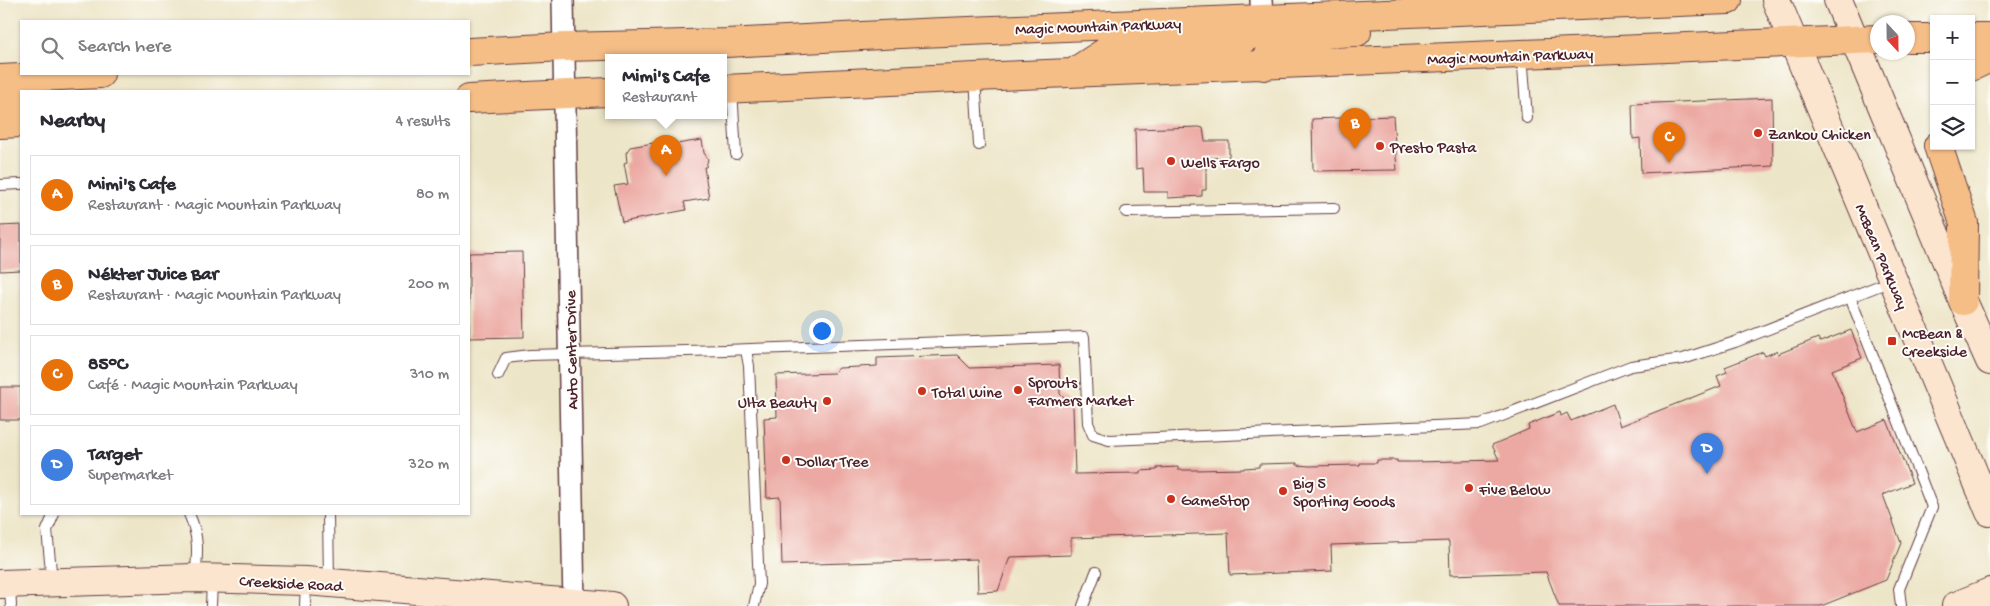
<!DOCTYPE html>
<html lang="en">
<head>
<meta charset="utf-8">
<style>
	body { margin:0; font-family:"Gochi Hand",sans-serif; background:#f2f2f3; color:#2b2b33 }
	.controls { position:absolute; right:15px; top:15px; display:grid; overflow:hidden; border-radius:0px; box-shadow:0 1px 4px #0004 }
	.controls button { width:45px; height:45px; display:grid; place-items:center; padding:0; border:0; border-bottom:1px solid #e1e1e2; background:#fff; color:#2b2b33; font:25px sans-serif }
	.compass { position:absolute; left:1870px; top:15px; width:45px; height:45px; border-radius:50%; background:#fff; box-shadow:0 1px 4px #0004; rotate:158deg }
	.you { position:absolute; left:821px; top:330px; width:18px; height:18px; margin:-12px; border:4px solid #fff; border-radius:50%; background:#1a73e8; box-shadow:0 0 0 8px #1a73e833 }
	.badge { display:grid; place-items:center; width:32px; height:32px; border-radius:50%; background:#d93025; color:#fff; font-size:16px; font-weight:700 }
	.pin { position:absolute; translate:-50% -41px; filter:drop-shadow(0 1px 2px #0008) }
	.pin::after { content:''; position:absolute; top:26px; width:18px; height:15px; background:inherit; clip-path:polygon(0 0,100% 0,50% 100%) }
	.popup { position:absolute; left:605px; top:54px; width:122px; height:65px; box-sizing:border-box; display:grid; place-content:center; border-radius:0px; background:#fff; filter:drop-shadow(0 1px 4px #0005); font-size:16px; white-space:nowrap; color:#7c7c81 }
	.popup b { font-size:19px; color:#2b2b33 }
	.popup::after { content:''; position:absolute; left:50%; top:100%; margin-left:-10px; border:10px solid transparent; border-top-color:#fff }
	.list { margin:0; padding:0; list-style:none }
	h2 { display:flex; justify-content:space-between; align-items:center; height:65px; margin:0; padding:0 20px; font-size:21px }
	h2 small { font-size:16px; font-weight:400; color:#7c7c81 }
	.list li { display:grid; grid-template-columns:32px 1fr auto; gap:15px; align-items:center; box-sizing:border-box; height:80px; margin:0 10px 10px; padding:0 10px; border:1px solid #e1e1e2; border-radius:0px }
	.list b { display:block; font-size:19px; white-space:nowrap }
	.list p { margin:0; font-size:16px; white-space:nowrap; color:#7c7c81 }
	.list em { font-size:16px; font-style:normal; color:#7c7c81 }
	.icon { flex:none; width:28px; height:28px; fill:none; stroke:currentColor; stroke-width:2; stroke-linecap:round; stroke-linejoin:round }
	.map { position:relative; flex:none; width:1990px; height:606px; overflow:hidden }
	.search { position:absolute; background:#fff; box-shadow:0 1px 4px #0004; left:20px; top:20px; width:450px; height:55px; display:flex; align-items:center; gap:12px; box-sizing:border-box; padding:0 18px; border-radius:0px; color:#7c7c81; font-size:19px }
	.panel { position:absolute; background:#fff; box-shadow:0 1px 4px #0004; left:20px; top:90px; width:450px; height:425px; border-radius:0px }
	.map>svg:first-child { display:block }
	.building { fill:#eca9a3 }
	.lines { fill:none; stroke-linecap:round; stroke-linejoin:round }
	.lane-casing { stroke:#623d42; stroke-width:12 }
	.street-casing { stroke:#623d42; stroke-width:24 }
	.secondary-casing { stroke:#623d42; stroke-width:30 }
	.primary-casing { stroke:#623d42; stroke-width:30 }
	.lane { stroke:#fff; stroke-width:10 }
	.street { stroke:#fff; stroke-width:21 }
	.secondary { stroke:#fbe5cf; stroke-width:28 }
	.primary { stroke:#f6be87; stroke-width:28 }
	.poi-dot { fill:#c8321e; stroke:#fdfcf7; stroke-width:2 }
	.labels { text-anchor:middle; stroke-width:4; stroke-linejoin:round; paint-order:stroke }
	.street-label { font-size:16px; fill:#4a1f2b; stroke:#fdfcf7 }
	.poi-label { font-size:16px; fill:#4a1f2b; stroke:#fdfcf7; text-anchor:start }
</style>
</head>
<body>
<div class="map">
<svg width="1990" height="606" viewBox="0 0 1990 606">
	<rect width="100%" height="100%" fill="#fdfcf7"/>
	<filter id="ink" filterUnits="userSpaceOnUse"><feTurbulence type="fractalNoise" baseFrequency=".02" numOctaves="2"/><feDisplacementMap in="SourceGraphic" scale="10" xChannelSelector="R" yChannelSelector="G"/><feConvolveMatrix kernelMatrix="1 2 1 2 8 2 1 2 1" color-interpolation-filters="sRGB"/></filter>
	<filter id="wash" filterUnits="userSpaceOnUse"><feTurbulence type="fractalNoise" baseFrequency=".0096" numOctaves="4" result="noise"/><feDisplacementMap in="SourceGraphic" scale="20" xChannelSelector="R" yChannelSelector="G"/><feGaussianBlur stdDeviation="1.12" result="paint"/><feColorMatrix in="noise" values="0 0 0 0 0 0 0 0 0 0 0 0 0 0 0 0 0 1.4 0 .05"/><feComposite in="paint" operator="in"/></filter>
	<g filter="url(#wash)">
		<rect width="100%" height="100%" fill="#ede5c7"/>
		<g id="blocks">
			<path class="building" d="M1772,98L1773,166L1641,173L1640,138L1633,139L1632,104Z
				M1393,116L1397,170L1313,171L1312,119Z
				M1199,127L1203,128L1205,141H1229V157L1206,158V190H1202V196L1168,198V192H1144L1143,168L1136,169L1135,129Z
				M702,140L704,153L708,159L706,167H704L709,198L684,202L686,210L622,222L614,186L628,184L624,163L627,162L626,153L630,147L659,142L663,146Z
				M21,225V270L0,271V226Z
				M522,252L524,337L469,338V253Z
				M1851,330L1862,358L1832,370L1857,432L1887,420L1912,483L1883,495L1901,543L1886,580L1821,606H1559L1546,572L1450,575L1449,541L1331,545L1332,571L1230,575L1228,533L1071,538V555L1010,557L998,591L978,592L977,559L782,565L780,497L767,498L764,418L777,417L776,375L834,373L839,368L877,366V358L957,355L970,368L1059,365L1060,394L1073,407L1075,474L1140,473V471L1157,470V468L1178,467V470H1195L1244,469V468L1259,467V464L1297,463V465L1310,466L1360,465V463H1377V460H1397V462H1415L1499,460L1492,445L1529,429L1528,425L1560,412L1561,416L1567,413L1571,421L1613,404L1620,426L1721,386L1717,376L1727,372L1725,367L1763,352L1765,356L1777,351L1778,354L1818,338L1820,342Z
				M0,387H21V420H0Z"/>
		</g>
	</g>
	<g filter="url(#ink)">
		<use href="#blocks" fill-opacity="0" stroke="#623d42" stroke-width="1"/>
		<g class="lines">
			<g class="lane-casing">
				<path id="lane" d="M1522,54L1527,118
					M975,78L979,145
					M732,90L736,154
					M0,185L21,184
					M1126,212L1334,208
					M1850,297L1932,507L1899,589L1901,606
					M746,350L749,366L759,584L754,606
					M498,375L506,358L530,355L725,350L1084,337L1088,423L1093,435L1109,440L1481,424L1631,366L1683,359L1735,342L1891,281
					M189,514C199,536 198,553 195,577
					M328,514L329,582
					M52,581L47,530L54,514
					M10,585L11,606
					M211,606L212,580
					M305,606L306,582
					M1083,606L1096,572"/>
			</g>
			<g class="street-casing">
				<path id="street" d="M563,0L574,606
					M1261,0L1262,19"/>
			</g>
			<g class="secondary-casing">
				<path id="secondary" d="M1776,0L1990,512
					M1838,0L1963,301L1990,361
					M0,584L194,578L306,581L612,606
					M1956,606L1990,592"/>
			</g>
			<g class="primary-casing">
				<path id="primary" d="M1971,37H1990
					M1908,38H1934
					M469,52L564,47L726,43L920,33L1728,0
					M1264,66C1266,60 1268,52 1272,47C1281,35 1340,33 1357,32
					M1971,67L1990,58
					M1077,70L1105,52L1226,45C1247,39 1251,37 1262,19
					M0,79L100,74
					M724,89L975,77L1878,39
					M469,99L608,92
					M0,102L21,100
					M0,124L21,123
					M1938,146L1964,223L1963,301"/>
			</g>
			<use href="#lane" class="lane"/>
			<use href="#street" class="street"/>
			<use href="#secondary" class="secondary"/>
			<use href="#primary" class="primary"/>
		</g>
	</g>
	<g class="poi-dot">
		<circle cx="1758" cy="133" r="5"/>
		<circle cx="1380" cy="146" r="5"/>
		<circle cx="1171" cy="161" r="5"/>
		<rect x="1887" y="336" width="10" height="10" rx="2.5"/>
		<circle cx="1018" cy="390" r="5"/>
		<circle cx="922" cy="391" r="5"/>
		<circle cx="827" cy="401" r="5"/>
		<circle cx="786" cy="460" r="5"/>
		<circle cx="1469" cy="488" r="5"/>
		<circle cx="1283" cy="491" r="5"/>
		<circle cx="1171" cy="499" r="5"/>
	</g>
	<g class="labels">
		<g class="street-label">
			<text transform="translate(1098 25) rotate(-2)" y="6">Magic Mountain Parkway</text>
			<text transform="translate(1510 55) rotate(-2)" y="6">Magic Mountain Parkway</text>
			<text transform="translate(1883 256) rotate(67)" y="6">McBean Parkway</text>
			<text transform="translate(570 350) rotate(-91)" y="6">Auto Center Drive</text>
			<text transform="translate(291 582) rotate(3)" y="6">Creekside Road</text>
		</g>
		<g class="poi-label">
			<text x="1768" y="139">Zankou Chicken</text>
			<text x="1390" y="152">Presto Pasta</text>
			<text x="1181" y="167">Wells Fargo</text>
			<text x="1902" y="338">McBean &amp;<tspan x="1902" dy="18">Creekside</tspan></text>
			<text x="1028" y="387">Sprouts<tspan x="1028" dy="18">Farmers Market</tspan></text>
			<text x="932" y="397">Total Wine</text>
			<text x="817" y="407" text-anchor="end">Ulta Beauty</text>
			<text x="796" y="466">Dollar Tree</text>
			<text x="1293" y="488">Big 5<tspan x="1293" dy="18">Sporting Goods</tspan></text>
			<text x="1479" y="494">Five Below</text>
			<text x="1181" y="505">GameStop</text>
		</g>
	</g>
</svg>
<div class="controls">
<button>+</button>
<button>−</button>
<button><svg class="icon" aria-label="layers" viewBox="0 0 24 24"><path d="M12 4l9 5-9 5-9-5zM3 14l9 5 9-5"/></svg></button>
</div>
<svg class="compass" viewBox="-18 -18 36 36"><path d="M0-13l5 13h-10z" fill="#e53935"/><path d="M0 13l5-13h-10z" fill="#7c7c81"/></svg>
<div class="you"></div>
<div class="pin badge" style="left:666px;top:176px;background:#e8710a">A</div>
<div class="popup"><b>Mimi's Cafe</b>Restaurant</div>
<div class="pin badge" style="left:1355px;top:149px;background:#e8710a">B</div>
<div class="pin badge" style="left:1669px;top:163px;background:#e8710a">C</div>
<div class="pin badge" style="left:1707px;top:474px;background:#3f7fe0">D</div>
<div class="search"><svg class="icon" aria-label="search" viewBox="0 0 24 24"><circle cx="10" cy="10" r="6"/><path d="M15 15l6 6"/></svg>Search here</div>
<section class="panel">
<h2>Nearby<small>4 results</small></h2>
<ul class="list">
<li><span class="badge" style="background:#e8710a">A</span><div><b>Mimi's Cafe</b><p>Restaurant · Magic Mountain Parkway</p></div><em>80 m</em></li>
<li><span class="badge" style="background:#e8710a">B</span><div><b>Nékter Juice Bar</b><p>Restaurant · Magic Mountain Parkway</p></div><em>200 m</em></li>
<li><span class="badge" style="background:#e8710a">C</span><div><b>85°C</b><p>Café · Magic Mountain Parkway</p></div><em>310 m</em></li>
<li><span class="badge" style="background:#3f7fe0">D</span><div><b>Target</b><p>Supermarket</p></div><em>320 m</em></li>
</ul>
</section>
</div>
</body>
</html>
